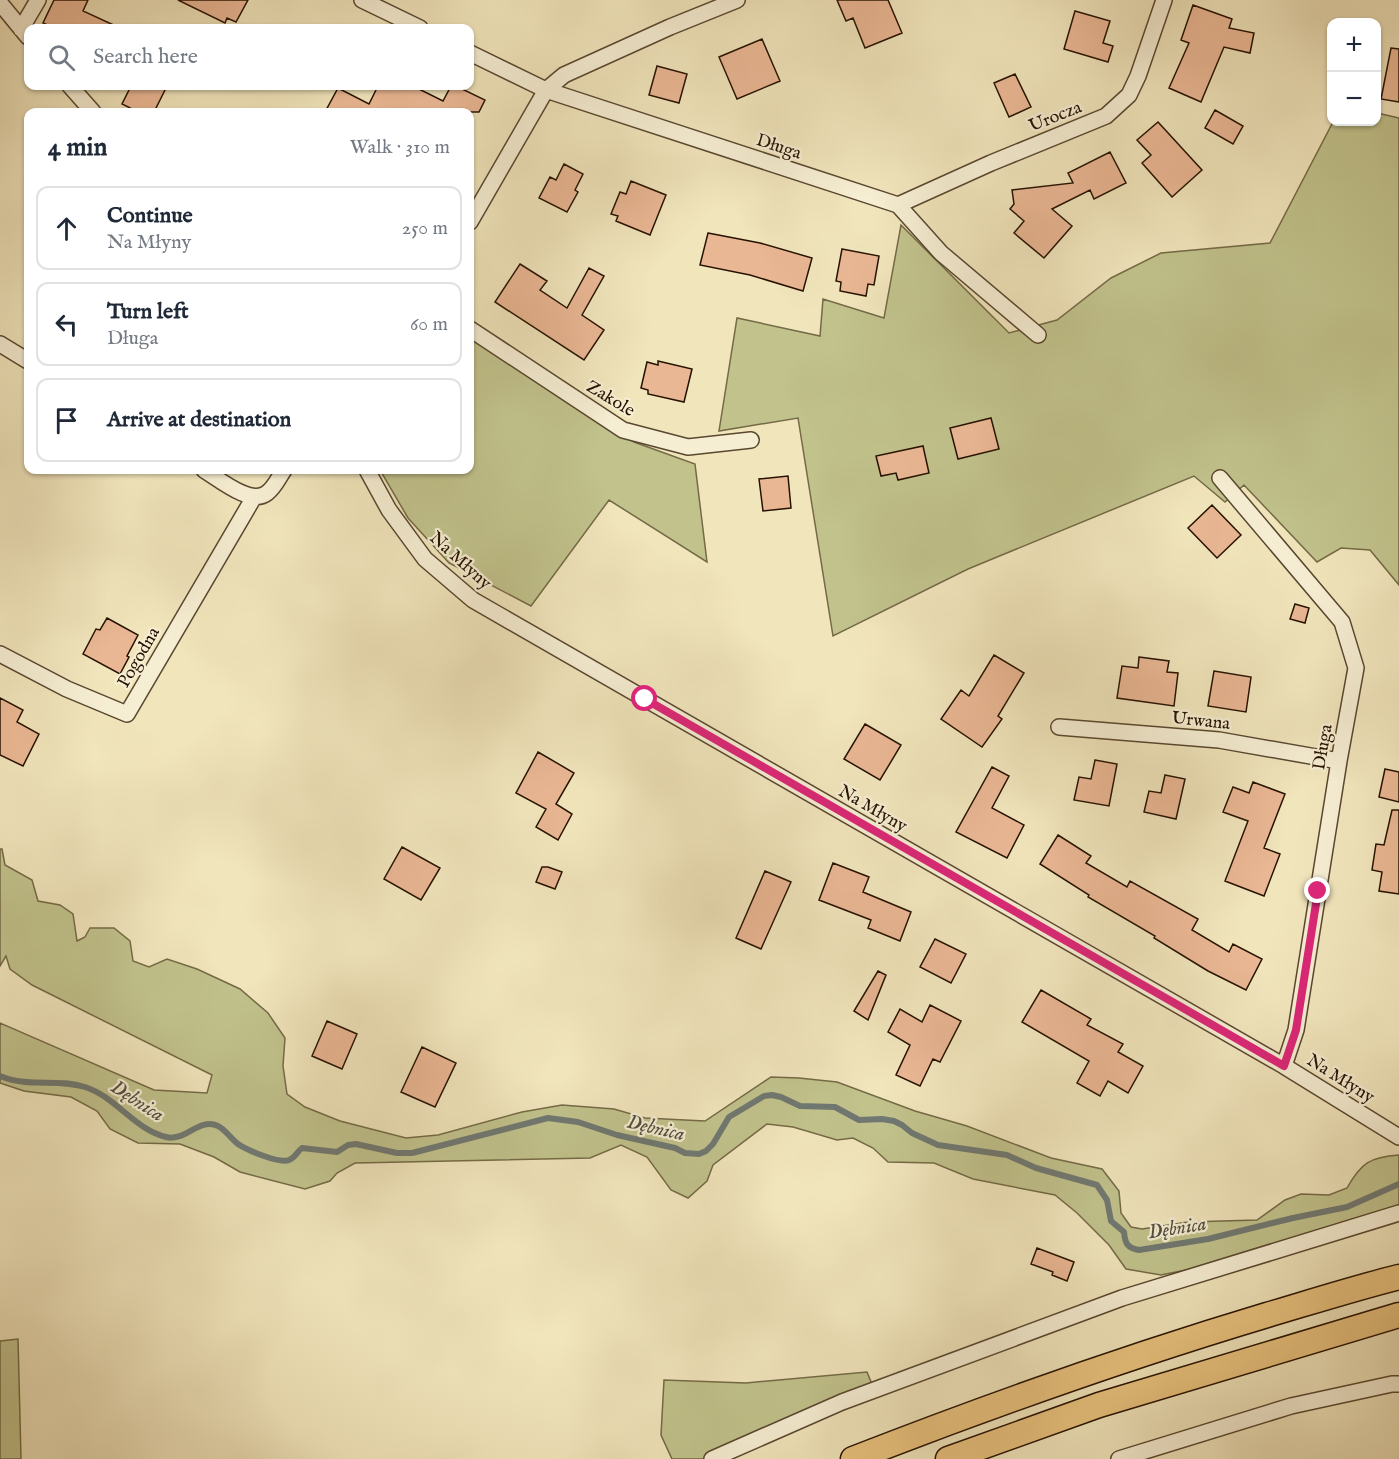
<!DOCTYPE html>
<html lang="en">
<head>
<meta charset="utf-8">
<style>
	body { margin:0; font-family:"IM FELL English",serif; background:#f6f6f7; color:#1f2937 }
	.controls { position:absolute; right:18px; top:18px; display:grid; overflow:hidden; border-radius:12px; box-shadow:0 2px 4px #0004 }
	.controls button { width:54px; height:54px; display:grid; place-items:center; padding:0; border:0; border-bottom:2px solid #e0e1e3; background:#fff; color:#1f2937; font:30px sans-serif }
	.stop { position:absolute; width:18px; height:18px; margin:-14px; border:4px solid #db2777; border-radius:50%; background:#fff }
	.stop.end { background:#db2777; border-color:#fff; box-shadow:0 2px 6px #0008 }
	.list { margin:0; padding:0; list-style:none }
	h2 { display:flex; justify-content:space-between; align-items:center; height:78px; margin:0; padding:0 24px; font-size:26px }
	h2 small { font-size:20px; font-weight:400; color:#747a83 }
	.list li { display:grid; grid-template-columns:39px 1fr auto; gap:18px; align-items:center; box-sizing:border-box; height:84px; margin:0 12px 12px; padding:0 12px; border:2px solid #e0e1e3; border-radius:12px }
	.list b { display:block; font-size:22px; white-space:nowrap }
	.list p { margin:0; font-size:20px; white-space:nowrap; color:#747a83 }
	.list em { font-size:20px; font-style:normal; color:#747a83 }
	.icon { flex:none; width:33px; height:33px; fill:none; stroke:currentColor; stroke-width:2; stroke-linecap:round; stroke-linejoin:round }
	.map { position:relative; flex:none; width:1399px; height:1459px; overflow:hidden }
	.search { position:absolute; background:#fff; box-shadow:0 2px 4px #0004; left:24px; top:24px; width:450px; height:66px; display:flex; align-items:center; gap:15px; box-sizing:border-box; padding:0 21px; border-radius:12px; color:#747a83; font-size:22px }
	.panel { position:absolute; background:#fff; box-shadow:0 2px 4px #0004; left:24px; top:108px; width:450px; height:366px; border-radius:12px }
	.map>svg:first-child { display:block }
	.green { fill:#c1c28c; stroke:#746a46; stroke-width:1.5 }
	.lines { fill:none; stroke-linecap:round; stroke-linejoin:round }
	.stream { stroke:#707871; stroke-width:6 }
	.building { fill:#eab794; stroke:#261200; stroke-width:1.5 }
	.minor-casing { stroke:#59472f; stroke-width:18 }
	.primary-casing { stroke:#261200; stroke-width:27 }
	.minor { stroke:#f6eed3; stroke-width:15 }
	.primary { stroke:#e8c27e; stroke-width:24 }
	.route { stroke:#db2777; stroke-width:8 }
	.labels { text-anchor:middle; stroke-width:4.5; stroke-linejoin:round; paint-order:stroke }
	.street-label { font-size:18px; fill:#261200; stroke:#f6eed3 }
	.water-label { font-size:20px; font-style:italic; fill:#514e42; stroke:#f6eed3 }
</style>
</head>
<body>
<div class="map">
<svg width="1399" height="1459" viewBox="0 0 1399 1459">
	<rect width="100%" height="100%" fill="#f1e5bc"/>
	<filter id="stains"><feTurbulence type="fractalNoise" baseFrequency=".00333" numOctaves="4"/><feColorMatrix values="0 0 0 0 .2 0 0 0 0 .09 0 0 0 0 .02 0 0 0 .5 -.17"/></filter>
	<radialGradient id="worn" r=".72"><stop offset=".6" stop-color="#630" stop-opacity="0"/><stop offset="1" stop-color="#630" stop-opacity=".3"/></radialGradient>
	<path class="green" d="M1377,113L1399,118V585L1370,550L1341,548L1317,562L1244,485L1225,502L1194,476L968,569L833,636L798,418L719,431L737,318L820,336L823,299L884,318L901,225L1009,333L1057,320L1111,278L1161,253L1270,243L1333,122H1376Z
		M470,334L634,442L695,464L707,562L609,500L531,606L449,563L408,518L380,470H470Z
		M0,849H2L5,865L32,880L38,901L60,905L73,914L77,941L85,937L90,928H114L130,941L133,961L149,967L167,959L197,969L240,989L268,1013L285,1038L283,1066L287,1094L305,1107L340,1121L406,1138L438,1135L522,1112L562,1105L614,1109L645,1118L705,1121L771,1077L799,1078L837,1082L915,1111L967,1126L1051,1158L1102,1169L1119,1191L1121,1213L1131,1227L1142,1229L1188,1222L1257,1220L1285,1200L1301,1194L1329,1195L1347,1188C1361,1163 1370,1157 1399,1155V1205L1191,1269L1161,1275L1126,1269L1109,1245L1077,1213L1055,1195L973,1179L934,1163L888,1162L873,1148L853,1138L837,1140L793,1127L767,1124L713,1165L707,1181L688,1198L671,1190L647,1157L621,1145L590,1158L355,1163L337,1173L330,1181L305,1189L240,1172L214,1157L180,1144L138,1143L110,1129L97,1111L71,1097L24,1091L0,1083V1023L154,1090L207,1093L212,1075L32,985L10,969L6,956L0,966Z
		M18,1339L21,1459H0V1341Z
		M867,1372L874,1389L708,1459H672L661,1435L664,1380L746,1383Z"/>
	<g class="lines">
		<path class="stream" d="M0,1076C29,1088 58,1078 85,1087C116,1097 134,1129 166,1137C185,1142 199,1117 218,1126C226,1130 231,1139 238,1144C247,1150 279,1164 289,1160C295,1158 297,1152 302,1148L337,1152L348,1145L356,1144L397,1153H412L548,1118L578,1122L617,1135L675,1148L685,1153L699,1154L706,1151L713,1144L729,1117L764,1096L772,1095L781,1097L800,1106L835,1107L859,1120L882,1119L894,1121L902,1125L912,1133L938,1145L1007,1155L1036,1168L1097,1185L1107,1200L1111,1221L1124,1232C1125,1243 1127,1248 1139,1250L1208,1239L1293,1218L1347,1207L1399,1184"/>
	</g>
	<path class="building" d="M54,0H88L83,11L120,28H54L43,23Z
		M178,0H248L236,22L227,18L225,23Z
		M837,0H888L902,33L865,48L853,18L846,21Z
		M1193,5L1232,19L1229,28L1254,33L1250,53L1224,47L1201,102L1169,88L1189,43L1181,40Z
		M1075,11L1110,21L1103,43L1113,46L1108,62L1064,49Z
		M762,39L780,81L737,99L719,57Z
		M1391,48L1399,49V102L1381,99Z
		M657,66L687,74L679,103L649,95Z
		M1015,74L1031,107L1009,117L994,83Z
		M131,86H167L154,112H138L122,104Z
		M378,86H413L443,101L451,86H456L485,100L479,112H325L338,88L369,104Z
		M1215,110L1243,126L1233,144L1205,128Z
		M1158,122L1202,170L1172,197L1142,163L1151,155L1137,140Z
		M1110,152L1126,183L1094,199L1090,190L1052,209L1072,226L1044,258L1014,233L1024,221L1010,209L1014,204L1012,190L1073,183L1068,173Z
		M564,164L583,174L575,190L578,192L567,212L539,198L550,177L556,180Z
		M631,181L666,195L650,235L616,221L618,216L611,214L620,192L626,194Z
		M708,233L760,243L812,258L803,291L750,275L700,265Z
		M842,249L879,256L874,285L868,284L866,296L840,291L841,282L836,281Z
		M520,264L547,281L540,290L567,308L589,268L604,276L582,315L604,330L584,360L495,302Z
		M658,361L692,369L684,402L648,394V390L641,388L647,362L658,365Z
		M991,418L999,449L958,459L950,428Z
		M923,446L929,473L898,480L896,473L881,476L876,456Z
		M788,476L791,508L763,511L759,479Z
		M1212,505L1241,535L1217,558L1188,528Z
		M1295,604L1309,608L1305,623L1290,619Z
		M107,618L138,635L127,656L129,657L120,674L83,654L96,629L100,630Z
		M994,655L1024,673L998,716L1002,719L982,747L941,719L961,690L969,696Z
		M1139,657L1169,661L1167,672L1178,673L1174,706L1117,698L1122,666L1138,668Z
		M1214,671L1251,677L1246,712L1208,706Z
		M0,698L23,710L17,722L39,734L23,766L0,755Z
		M865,724L901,745L880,780L844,759Z
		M538,752L574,773L556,804L572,814L558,840L536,827L546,809L516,793Z
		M1095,760L1117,764L1109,806L1074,800L1079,777L1091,779Z
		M992,767L1009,776L992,808L1024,825L1007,858L956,832Z
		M1385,769L1399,772V802L1379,797Z
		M1165,775L1185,779L1176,819L1144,812L1149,791L1161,793Z
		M1253,782L1285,794L1264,848L1280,854L1264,896L1225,881L1248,821L1223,812L1233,787L1249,793Z
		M1392,810H1399V894L1379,891L1382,872L1372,870L1376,844L1384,845Z
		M1058,835L1091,856L1086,863L1127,887L1130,881L1198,919L1192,930L1229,952L1233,944L1262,959L1246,990L1208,971L1154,938L1155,936L1088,897L1089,895L1040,864Z
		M402,847L440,868L421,900L384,879Z
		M833,863L869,877L863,892L911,912L900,941L868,928L871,920L819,900Z
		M542,867H548L562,872L555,889L536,882Z
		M765,871L791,882L761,949L736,938Z
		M935,939L966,954L951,983L920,967Z
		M878,971L886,975L868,1020L854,1011Z
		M1041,990L1091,1019L1087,1025L1123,1044L1118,1052L1143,1066L1128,1093L1108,1081L1100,1096L1077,1083L1089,1061L1022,1022Z
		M930,1005L961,1021L940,1062L933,1059L920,1086L896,1075L910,1045L888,1032L900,1009L922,1022Z
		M327,1021L357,1034L342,1069L312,1056Z
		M422,1047L456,1063L435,1107L401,1092Z
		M1037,1248L1074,1262L1067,1281L1052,1275L1053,1272L1031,1264Z"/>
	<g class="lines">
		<g class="minor-casing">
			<path id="minor" d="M362,0L420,28
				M0,3L28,37
				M21,29L38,0
				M470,53L546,90L898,205L941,253L1038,335
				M70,86L93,112
				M898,205L991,163L1106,116L1129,95L1138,76L1164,0
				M470,222L546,90L564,75L670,27L737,0
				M470,329L623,430L688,447L751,440
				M0,344L28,361
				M204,470C219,479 251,506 267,493C275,487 279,477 284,470
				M367,470L389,510L425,559L473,600L1284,1066L1399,1137
				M1220,478L1342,622L1356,668L1339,761L1296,1030L1284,1066
				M0,654L67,689L127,714L254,497
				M1059,727L1219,740L1339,761
				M712,1459L842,1402L1122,1298L1399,1213
				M1119,1459L1291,1406L1392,1384H1399"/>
		</g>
		<g class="primary-casing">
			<path id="primary" d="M853,1459C989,1406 1127,1357 1267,1315C1311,1302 1355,1288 1399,1277
				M948,1459L1099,1405L1399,1315"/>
		</g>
		<use href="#minor" class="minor"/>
		<use href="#primary" class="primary"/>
	</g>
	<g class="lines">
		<path class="route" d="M645,699L1284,1066L1296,1030L1318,891"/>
	</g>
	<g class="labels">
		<g class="street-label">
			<text transform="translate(1055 116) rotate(-22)" y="6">Urocza</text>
			<text transform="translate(779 146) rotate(18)" y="6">Długa</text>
			<text transform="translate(611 398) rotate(31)" y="6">Zakole</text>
			<text transform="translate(461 560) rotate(42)" y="6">Na Młyny</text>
			<text transform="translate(138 657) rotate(-60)" y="6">Pogodna</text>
			<text transform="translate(1201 720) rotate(6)" y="6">Urwana</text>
			<text transform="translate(1322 747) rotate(-80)" y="6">Długa</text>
			<text transform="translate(873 808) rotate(30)" y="6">Na Młyny</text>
			<text transform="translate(1341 1078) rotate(32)" y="6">Na Młyny</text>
		</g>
		<g class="water-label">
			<text transform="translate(138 1100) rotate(33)" y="7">Dębnica</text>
			<text transform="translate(656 1127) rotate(13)" y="7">Dębnica</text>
			<text transform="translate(1177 1227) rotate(-9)" y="7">Dębnica</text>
		</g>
	</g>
	<rect width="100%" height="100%" filter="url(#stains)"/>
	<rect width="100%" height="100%" fill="url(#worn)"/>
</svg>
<div class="controls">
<button>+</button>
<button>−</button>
</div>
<div class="stop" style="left:645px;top:699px"></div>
<div class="stop end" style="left:1318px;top:891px"></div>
<div class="search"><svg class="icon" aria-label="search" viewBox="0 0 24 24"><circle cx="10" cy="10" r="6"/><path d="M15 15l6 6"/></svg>Search here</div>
<section class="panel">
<h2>4 min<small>Walk · 310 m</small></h2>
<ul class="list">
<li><svg class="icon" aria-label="ahead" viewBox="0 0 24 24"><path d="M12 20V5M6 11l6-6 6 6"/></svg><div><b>Continue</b><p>Na Młyny</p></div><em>250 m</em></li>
<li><svg class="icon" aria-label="left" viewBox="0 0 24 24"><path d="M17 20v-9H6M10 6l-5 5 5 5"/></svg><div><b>Turn left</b><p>Długa</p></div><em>60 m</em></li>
<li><svg class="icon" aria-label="arrive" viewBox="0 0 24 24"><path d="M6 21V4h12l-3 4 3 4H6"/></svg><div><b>Arrive at destination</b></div></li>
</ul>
</section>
</div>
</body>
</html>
